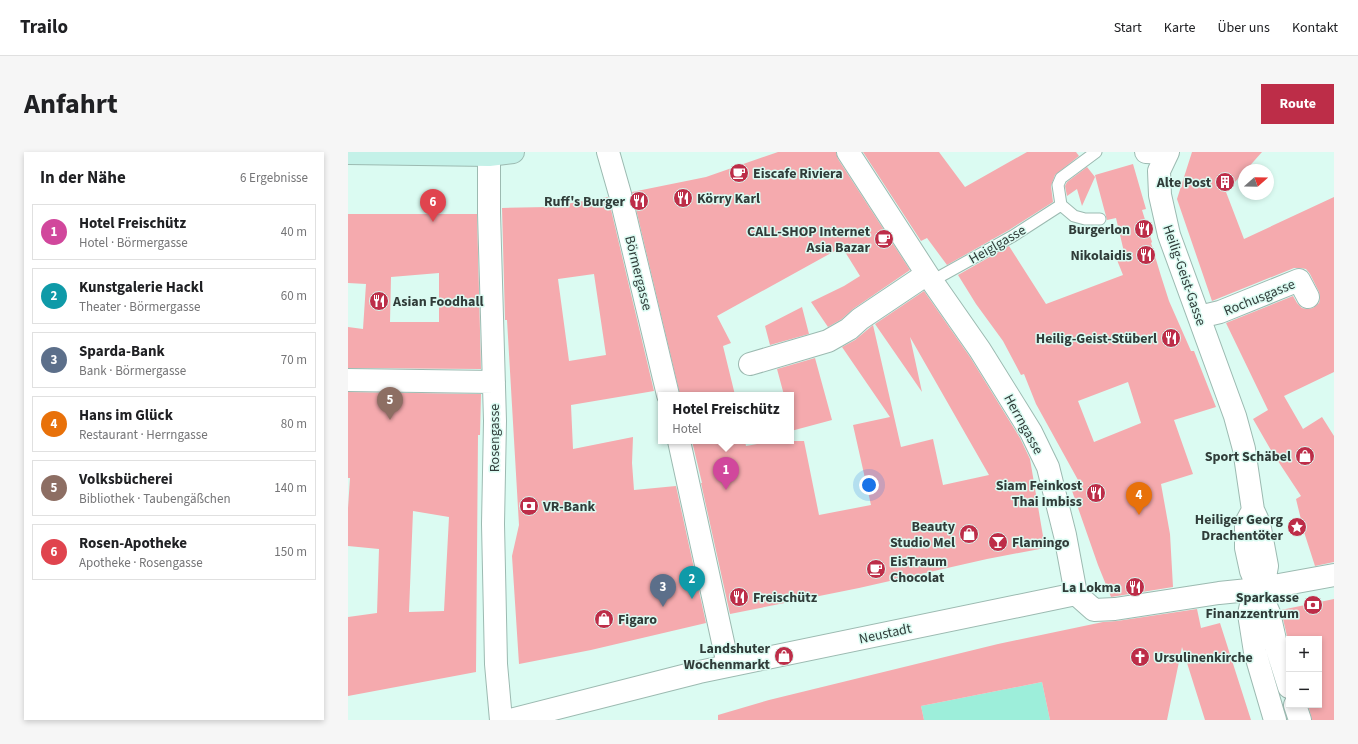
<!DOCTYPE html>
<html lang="de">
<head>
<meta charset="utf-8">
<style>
	body { margin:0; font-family:"Source Sans 3",sans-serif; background:#f6f6f6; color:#202124 }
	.controls { position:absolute; right:12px; bottom:12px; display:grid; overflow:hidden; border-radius:0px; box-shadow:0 2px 6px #0003 }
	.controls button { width:36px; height:36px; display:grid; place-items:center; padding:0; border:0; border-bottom:1px solid #e0e0e0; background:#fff; color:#202124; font:20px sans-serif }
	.compass { position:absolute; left:890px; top:12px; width:36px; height:36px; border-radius:50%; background:#fff; box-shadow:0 2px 6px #0003; rotate:70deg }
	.you { position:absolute; left:521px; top:333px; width:14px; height:14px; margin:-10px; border:3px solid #fff; border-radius:50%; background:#1a73e8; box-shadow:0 0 0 6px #1a73e833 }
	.badge { display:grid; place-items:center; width:26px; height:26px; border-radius:50%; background:#bd2d48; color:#fff; font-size:13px; font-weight:700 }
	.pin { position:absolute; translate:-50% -33px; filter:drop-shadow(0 1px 2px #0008) }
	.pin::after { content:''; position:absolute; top:21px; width:14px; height:12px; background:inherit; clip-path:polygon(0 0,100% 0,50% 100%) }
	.popup { position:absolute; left:310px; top:240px; width:136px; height:52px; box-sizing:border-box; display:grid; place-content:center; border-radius:0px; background:#fff; filter:drop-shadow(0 1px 3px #0005); font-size:13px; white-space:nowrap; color:#757577 }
	.popup b { font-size:15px; color:#202124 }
	.popup::after { content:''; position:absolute; left:50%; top:100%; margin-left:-8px; border:8px solid transparent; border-top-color:#fff }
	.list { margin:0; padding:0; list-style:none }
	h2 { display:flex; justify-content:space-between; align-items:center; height:52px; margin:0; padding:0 16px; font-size:17px }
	h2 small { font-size:13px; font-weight:400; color:#757577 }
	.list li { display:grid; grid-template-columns:26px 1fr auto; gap:12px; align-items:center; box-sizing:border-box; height:56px; margin:0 8px 8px; padding:0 8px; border:1px solid #e0e0e0; border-radius:0px }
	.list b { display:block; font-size:15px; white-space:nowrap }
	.list p { margin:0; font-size:13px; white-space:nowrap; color:#757577 }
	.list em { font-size:13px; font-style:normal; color:#757577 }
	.map { position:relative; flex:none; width:986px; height:568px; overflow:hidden; border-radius:0px }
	header { display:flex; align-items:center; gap:24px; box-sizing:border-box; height:56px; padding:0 20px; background:#fff; border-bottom:1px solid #e0e0e0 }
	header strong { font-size:19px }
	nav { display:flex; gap:22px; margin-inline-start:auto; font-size:14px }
	.intro { display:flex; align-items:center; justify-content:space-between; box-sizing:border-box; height:96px; padding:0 24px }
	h1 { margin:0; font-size:28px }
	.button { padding:10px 18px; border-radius:0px; background:#bd2d48; color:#fff; font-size:14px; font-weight:700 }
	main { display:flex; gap:24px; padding:0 24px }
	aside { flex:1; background:#fff; border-radius:0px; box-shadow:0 2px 6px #0003 }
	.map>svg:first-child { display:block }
	.green { fill:#9deeda }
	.building { fill:#f5aaae; fill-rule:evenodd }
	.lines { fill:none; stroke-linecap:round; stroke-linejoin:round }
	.lane-casing { stroke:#9cbab1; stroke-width:13 }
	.street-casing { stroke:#9cbab1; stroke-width:24 }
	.secondary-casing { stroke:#9cbab1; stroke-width:24 }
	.lane { stroke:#fff; stroke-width:11 }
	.street { stroke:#fff; stroke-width:22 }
	.secondary { stroke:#c4f1e8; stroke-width:22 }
	.labels { text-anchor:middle; stroke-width:3; stroke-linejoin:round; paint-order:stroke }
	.poi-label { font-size:14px; font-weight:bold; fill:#303c39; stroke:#dbfbf2; text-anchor:end }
	.street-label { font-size:14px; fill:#303c39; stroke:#dbfbf2 }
</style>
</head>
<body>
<header>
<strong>Trailo</strong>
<nav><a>Start</a><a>Karte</a><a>Über uns</a><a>Kontakt</a></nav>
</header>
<div class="intro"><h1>Anfahrt</h1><a class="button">Route</a></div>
<main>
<aside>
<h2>In der Nähe<small>6 Ergebnisse</small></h2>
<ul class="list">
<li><span class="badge" style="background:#d1479c">1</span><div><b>Hotel Freischütz</b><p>Hotel · Börmergasse</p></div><em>40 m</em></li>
<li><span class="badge" style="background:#0f9aa8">2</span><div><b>Kunstgalerie Hackl</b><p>Theater · Börmergasse</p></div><em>60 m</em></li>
<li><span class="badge" style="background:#5c6f8a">3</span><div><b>Sparda-Bank</b><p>Bank · Börmergasse</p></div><em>70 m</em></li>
<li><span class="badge" style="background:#e8710a">4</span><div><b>Hans im Glück</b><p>Restaurant · Herrngasse</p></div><em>80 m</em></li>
<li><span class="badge" style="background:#8d6e63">5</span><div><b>Volksbücherei</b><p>Bibliothek · Taubengäßchen</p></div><em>140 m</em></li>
<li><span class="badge" style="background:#e0444e">6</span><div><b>Rosen-Apotheke</b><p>Apotheke · Rosengasse</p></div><em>150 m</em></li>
</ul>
</aside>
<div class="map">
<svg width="986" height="568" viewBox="0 0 986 568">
	<rect width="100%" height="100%" fill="#dbfbf2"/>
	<path class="green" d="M694,530L702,568H576L573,554Z"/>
	<path class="building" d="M430,0H488L490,7L562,118L505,157L494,167L480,175L463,150L496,134L512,124L494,95L369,164L383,191L375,194L387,243H332L284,40L358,25Z
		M515,0H591L617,35L679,0H728L731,4L707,23L703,34L705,50L661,78L599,113L579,86L573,89Z
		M844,0H914L898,18H896V20L878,40L896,87L986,45V220L936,244L955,277L974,265L986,284V410L967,414L956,380L948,347L953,344L924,300L905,267L920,258L878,171L945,144L949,151L954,156L959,157L965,156L971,151L972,146L971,140L962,122L958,117L952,116H946L864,149L829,47Z
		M785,12L798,57L794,58L804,90L803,91L813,124L821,149L843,199H846L868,255L826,268L845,322L813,332L822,382L825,435L763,445L750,413L722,333L730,328L688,252L676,222L673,223L655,189L628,152L610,123L661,94L698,152L775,123L767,103L776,100L768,66L759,68L747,23ZM780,230L793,271L746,290L730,249Z
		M739,15L747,25L734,54L729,37L719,44L717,34L719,30Z
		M260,45L306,239L223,253L225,297L285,285L284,311L286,338L328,334L358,471L243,498L171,512L164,404L171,373L159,168H157L154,56L200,55ZM246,122L258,203L221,209L210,127Z
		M0,62H129L133,217L0,216V175L15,177L18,132L0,131ZM91,121V170H42L43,125Z
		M576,139L622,205L672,286L682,307L697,396L639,407L511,436L382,462L353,331H354L344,289H397L398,294L426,289H456L471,363L523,353L505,273L542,265L494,195L507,188L525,173L553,295L585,287L595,333L641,323L562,185L574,240L527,172Z
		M454,155L461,182L422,193L417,174Z
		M467,206L484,268L443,279V243H436L429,217Z
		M0,240L133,242L132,283H130L128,520L0,544V465L29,461L31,397L0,394V356L2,326H0ZM65,359L101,365L96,459L61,460Z
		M986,447V568H964L960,553H971V487H941V493L933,458Z
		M849,457L853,476L872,471L903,568H857L834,495L819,568H702L694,530L573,554L576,568H370V563L421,548L650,492L755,470L769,469Z"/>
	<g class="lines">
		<g class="lane-casing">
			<path id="lane" d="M748,0L713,26L710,33L713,53L726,64L737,67H752
				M584,129L665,84L713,53"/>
		</g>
		<g class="street-casing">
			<path id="street" d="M260,0L272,42L320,243
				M500,0L579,122L632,198L683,280L700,315L717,383L728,442
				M798,0L819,1
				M820,0L811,19L812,43L821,83L887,264L896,297L905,358L911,371L919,414L917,425L904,448L901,462L907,500L927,568
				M141,3V61L147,269L145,372L148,512L153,568
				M851,165L872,160L951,128L960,145
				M402,212L480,189L501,177L512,167L579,122
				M0,228L146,230
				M331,289L380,513
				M905,358L898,371V396L903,419L921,461L929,497L941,535
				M728,442L746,458L767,457L871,441L910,437L986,423
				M947,553L952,568
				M162,568L351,520L728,442"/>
		</g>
		<g class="secondary-casing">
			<path id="secondary" d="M0,1L141,3L165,0"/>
		</g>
		<use href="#lane" class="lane"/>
		<use href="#street" class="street"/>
		<use href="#secondary" class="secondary"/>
	</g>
	<defs>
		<g id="cafe-disc" transform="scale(1)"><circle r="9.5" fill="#bd2d48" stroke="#dbfbf2"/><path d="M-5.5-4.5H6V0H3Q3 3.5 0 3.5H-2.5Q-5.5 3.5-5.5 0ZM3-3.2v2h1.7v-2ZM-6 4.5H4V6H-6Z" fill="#fff"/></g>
		<g id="building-disc" transform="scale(1)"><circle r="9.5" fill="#bd2d48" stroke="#dbfbf2"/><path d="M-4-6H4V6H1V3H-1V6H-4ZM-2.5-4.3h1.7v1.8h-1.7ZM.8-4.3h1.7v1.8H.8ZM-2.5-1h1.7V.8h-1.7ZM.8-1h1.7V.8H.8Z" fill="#fff"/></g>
		<g id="restaurant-disc" transform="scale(1)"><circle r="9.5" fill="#bd2d48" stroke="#dbfbf2"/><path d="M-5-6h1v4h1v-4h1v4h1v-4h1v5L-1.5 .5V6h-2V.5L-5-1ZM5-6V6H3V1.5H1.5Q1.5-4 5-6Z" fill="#fff"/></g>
		<g id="shop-disc" transform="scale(1)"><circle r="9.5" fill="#bd2d48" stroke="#dbfbf2"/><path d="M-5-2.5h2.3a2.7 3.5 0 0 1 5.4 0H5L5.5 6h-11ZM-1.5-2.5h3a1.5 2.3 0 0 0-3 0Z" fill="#fff"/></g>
		<g id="bank-disc" transform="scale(1)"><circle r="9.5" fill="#bd2d48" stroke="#dbfbf2"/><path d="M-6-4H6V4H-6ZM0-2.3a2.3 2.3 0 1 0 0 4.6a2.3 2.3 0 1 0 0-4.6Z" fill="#fff"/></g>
		<g id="sight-disc" transform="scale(1)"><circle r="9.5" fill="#bd2d48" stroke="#dbfbf2"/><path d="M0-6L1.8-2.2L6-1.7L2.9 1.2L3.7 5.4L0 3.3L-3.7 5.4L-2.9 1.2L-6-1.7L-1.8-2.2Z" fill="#fff"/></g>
		<g id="bar-disc" transform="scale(1)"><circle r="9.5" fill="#bd2d48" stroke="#dbfbf2"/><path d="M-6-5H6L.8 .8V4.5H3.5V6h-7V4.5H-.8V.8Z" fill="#fff"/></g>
		<g id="church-disc" transform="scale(1)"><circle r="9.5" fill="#bd2d48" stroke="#dbfbf2"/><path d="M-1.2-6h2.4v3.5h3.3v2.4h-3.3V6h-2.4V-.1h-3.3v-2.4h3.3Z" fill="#fff"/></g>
	</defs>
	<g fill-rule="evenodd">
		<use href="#cafe-disc" x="391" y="21"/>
		<use href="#building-disc" x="877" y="30"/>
		<use href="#restaurant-disc" x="335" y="46"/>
		<use href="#restaurant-disc" x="291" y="49"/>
		<use href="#restaurant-disc" x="796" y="77"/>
		<use href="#cafe-disc" x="536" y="87"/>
		<use href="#restaurant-disc" x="798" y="103"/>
		<use href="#restaurant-disc" x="31" y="149"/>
		<use href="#restaurant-disc" x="823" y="186"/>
		<use href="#shop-disc" x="957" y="304"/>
		<use href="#restaurant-disc" x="748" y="341"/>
		<use href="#bank-disc" x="181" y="354"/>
		<use href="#sight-disc" x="949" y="375"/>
		<use href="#shop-disc" x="621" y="382"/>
		<use href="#bar-disc" x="650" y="390"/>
		<use href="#cafe-disc" x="528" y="417"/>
		<use href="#restaurant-disc" x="787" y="435"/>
		<use href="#restaurant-disc" x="391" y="445"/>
		<use href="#bank-disc" x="965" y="453"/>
		<use href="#shop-disc" x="256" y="467"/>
		<use href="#shop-disc" x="436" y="504"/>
		<use href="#church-disc" x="792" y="505"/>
	</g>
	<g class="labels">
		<g class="poi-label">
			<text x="405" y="26" text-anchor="start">Eiscafe Riviera</text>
			<text x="863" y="35">Alte Post</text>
			<text x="349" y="51" text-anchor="start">Körry Karl</text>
			<text x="277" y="54">Ruff's Burger</text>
			<text x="782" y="82">Burgerlon</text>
			<text x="522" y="84">CALL-SHOP Internet<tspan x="522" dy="16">Asia Bazar</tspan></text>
			<text x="784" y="108">Nikolaidis</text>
			<text x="45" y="154" text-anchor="start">Asian Foodhall</text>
			<text x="809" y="191">Heilig-Geist-Stüberl</text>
			<text x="943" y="309">Sport Schäbel</text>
			<text x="734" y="338">Siam Feinkost<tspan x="734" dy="16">Thai Imbiss</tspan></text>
			<text x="195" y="359" text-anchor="start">VR-Bank</text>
			<text x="935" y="372">Heiliger Georg<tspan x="935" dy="16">Drachentöter</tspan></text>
			<text x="607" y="379">Beauty<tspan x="607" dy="16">Studio Mel</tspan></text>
			<text x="664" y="395" text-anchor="start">Flamingo</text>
			<text x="542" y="414" text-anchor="start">EisTraum<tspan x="542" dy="16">Chocolat</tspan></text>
			<text x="773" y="440">La Lokma</text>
			<text x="405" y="450" text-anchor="start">Freischütz</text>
			<text x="951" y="450">Sparkasse<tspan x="951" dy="16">Finanzzentrum</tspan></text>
			<text x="270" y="472" text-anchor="start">Figaro</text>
			<text x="422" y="501">Landshuter<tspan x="422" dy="16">Wochenmarkt</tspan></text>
			<text x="806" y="510" text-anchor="start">Ursulinenkirche</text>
		</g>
		<g class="street-label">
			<text transform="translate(649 92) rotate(-30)" y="5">Heiglgasse</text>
			<text transform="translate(291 121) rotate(76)" y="5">Börmergasse</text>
			<text transform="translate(837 123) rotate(71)" y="5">Heilig-Geist-Gasse</text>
			<text transform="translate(911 145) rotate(-22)" y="5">Rochusgasse</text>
			<text transform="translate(676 272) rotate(61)" y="5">Herrngasse</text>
			<text transform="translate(146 286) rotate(-90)" y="5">Rosengasse</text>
			<text transform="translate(537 481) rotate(-12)" y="5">Neustadt</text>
		</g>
	</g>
</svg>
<div class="controls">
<button>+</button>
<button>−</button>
</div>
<svg class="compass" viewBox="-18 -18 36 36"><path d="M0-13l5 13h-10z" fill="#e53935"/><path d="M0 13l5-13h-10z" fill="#757577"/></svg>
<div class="you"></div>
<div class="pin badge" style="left:378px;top:338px;background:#d1479c">1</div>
<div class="popup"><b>Hotel Freischütz</b>Hotel</div>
<div class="pin badge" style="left:344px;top:447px;background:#0f9aa8">2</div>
<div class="pin badge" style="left:315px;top:455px;background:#5c6f8a">3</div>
<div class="pin badge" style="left:791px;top:363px;background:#e8710a">4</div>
<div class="pin badge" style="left:42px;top:268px;background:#8d6e63">5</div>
<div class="pin badge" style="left:85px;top:70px;background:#e0444e">6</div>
</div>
</main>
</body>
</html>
